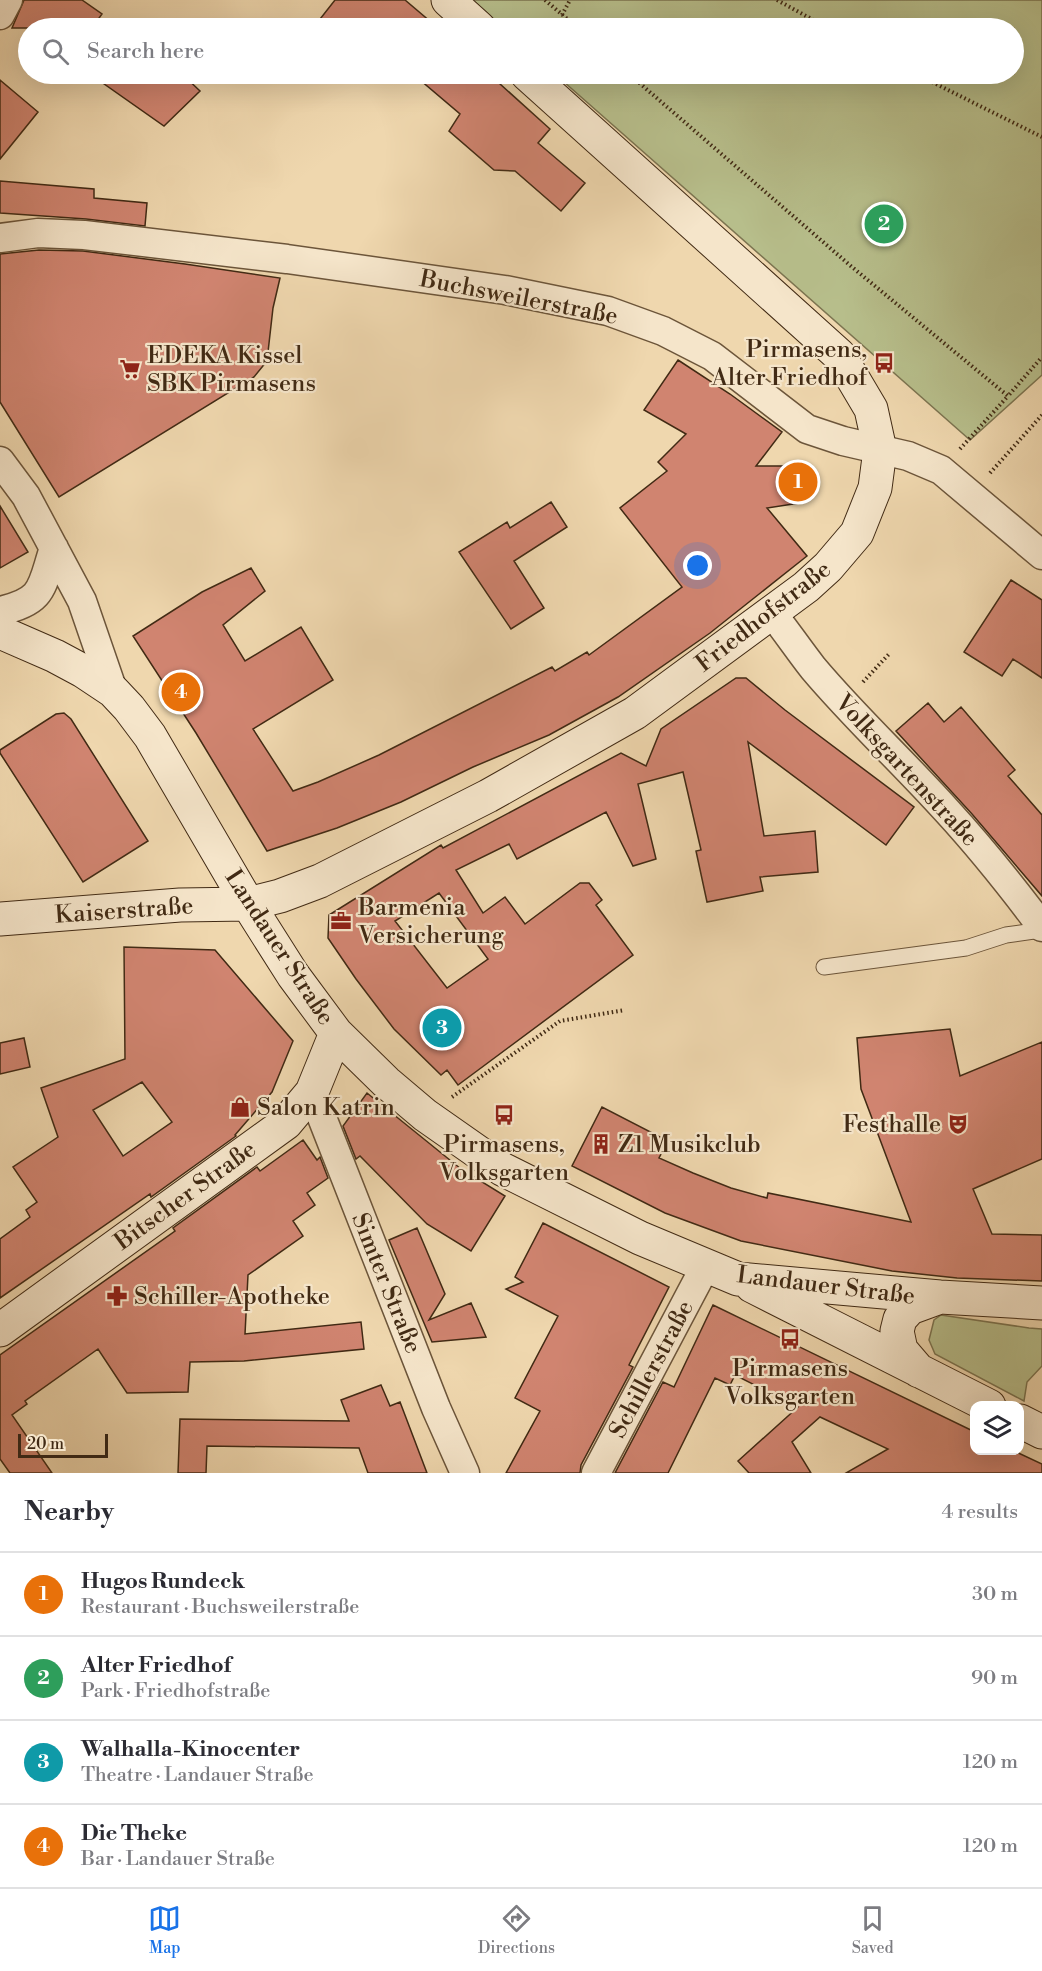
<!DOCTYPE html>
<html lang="en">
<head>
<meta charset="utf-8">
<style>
	body { margin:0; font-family:"Libre Bodoni",serif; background:#f2f2f3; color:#2b2b33 }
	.controls { position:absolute; right:18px; bottom:18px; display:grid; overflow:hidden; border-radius:12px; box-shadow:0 6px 24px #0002 }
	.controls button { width:54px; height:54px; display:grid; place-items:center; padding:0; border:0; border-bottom:2px solid #e1e1e2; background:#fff; color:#2b2b33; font:30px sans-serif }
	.scale { position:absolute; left:18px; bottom:15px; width:90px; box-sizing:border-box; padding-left:6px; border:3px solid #412a14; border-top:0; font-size:16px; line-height:21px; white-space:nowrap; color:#412a14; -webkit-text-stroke:4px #f5e5ca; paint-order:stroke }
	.you { position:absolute; left:698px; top:566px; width:21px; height:21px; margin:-15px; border:4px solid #fff; border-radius:50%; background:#1a73e8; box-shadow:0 0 0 9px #1a73e833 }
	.badge { display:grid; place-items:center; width:39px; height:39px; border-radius:50%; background:#1a73e8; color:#fff; font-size:20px; font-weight:700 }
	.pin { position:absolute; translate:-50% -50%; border:3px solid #fff; box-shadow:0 2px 6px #0006 }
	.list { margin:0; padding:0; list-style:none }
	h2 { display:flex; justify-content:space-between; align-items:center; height:78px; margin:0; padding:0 24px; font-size:26px }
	h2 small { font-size:20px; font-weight:400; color:#7c7c81 }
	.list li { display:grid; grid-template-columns:39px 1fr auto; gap:18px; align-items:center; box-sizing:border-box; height:84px; padding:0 24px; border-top:2px solid #e1e1e2 }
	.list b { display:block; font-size:22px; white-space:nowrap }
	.list p { margin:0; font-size:20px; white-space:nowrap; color:#7c7c81 }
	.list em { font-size:20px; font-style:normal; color:#7c7c81 }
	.icon { flex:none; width:33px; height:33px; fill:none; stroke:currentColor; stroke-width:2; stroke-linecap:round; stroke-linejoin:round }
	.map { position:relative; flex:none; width:1042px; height:1473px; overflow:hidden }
	.search { position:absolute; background:#fff; box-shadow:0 6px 24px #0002; left:18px; right:18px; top:18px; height:66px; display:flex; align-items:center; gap:15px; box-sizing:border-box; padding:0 21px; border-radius:33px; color:#7c7c81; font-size:22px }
	.sheet { height:414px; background:#fff }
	nav { display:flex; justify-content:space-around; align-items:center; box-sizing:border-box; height:84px; border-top:2px solid #e1e1e2; background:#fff; font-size:16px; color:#7c7c81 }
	nav a { display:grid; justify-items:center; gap:3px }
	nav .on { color:#1a73e8 }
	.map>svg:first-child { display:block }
	.green { fill:#b7be8b; stroke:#7c7450; stroke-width:1.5 }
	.building { fill:#d08470; stroke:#412a14; stroke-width:1.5; fill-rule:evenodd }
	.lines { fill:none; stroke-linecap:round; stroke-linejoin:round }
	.lane-casing { stroke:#6c553a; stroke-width:17 }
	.street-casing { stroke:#6c553a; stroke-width:31 }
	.secondary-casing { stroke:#412a14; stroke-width:35 }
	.path { stroke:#412a14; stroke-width:4; stroke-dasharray:1.5 3; stroke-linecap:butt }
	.lane { stroke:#f5e5ca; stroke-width:15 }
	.street { stroke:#f5e5ca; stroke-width:28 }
	.secondary { stroke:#f5e5ca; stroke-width:33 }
	.labels { text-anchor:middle; stroke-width:4.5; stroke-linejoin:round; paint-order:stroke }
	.street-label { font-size:24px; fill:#412a14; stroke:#f5e5ca }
	.poi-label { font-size:24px; fill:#412a14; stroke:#f5e5ca; text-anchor:start }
</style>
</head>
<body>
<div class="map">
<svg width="1042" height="1473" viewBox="0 0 1042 1473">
	<rect width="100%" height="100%" fill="#efd7ae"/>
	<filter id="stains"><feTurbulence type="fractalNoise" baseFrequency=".00333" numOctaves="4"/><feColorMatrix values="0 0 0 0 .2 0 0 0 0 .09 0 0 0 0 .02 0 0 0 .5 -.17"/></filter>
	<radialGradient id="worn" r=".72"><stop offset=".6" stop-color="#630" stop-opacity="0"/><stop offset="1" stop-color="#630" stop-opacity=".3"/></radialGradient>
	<path class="green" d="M472,0H1042V375L970,440L555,74H1014V28H504Z
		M941,1315L1029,1328L1042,1329V1366L1027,1382L1024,1401L935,1354L929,1340L934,1320Z"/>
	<path class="building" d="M24,0H82L102,14L92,28H12Z
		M335,0H405L438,28H313Z
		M90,74H182L200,91L164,126Z
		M413,74H489L550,129L538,143L585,183L561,211L515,171L494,170L449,131L460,114Z
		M0,80L38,112L0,159Z
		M0,181L94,189V198L147,203L145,226L86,219L0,213Z
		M39,250L83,251L185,264L280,278L273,308L267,361L254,377L59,497L0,402V254Z
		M678,360L730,394L782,432L756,466H803L811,471L816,478V487L813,496L806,502L767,508L807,556L710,633L618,697L549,735L473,767L401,802L337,828L267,851L196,733L133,636L202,592L251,568L265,591L223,625L245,661L301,627L333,680L253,729L293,791L318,782L379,755L552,667L555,671L587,652L589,655L682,587L620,508L667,471L658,462L686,434L644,410Z
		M551,502L567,527L514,561L544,608L511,629L459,552L507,522L510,528Z
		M0,506L28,552L0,568Z
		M1011,580L1042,600V678L1013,659L1002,676L964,652Z
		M736,678H746L785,710L914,807L886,845L748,742L764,836L815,831L818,872L760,877L763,891L707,902L696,851L701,850L683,772L638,784L656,859L633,866L606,812L517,859L509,844L456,870L483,913L505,897L525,924L580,883H589L602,900L596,905L633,955L458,1085L447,1070L441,1075L394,1029L356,979L328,938L329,915L441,845L443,848L621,753L646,766L661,729ZM439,893L488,959L447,988L395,921Z
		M928,703L944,722L961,707L1015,770L1008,776L1042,815V896L972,814L896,731Z
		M64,713L71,719L148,841L83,882L0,753V750L56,714Z
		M124,947L215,950L293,1041L272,1092L235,1135L236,1136L151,1197L150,1194L0,1298V1239L30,1217L26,1210L37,1202L13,1167L58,1137L41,1088L125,1059ZM142,1082L172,1122L123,1156L93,1110Z
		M950,1029L960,1076L1042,1042V1159L973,1189L992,1234L1042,1235V1281L957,1278L892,1271L741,1241L665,1213L572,1166L602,1107L668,1141L659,1158L693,1173L731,1188L767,1198L768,1193L911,1222L861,1089L857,1038Z
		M24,1038L30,1067L0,1074V1043Z
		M367,1093L461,1169L505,1196L471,1251L427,1224L360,1156L356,1159L343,1126Z
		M303,1140L317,1160L320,1157L328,1178L307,1193L315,1205L293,1221L303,1236L248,1275L245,1334L361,1322L364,1349L244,1361L190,1362L188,1392L127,1393L98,1349L25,1401L27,1404L12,1415L52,1473H10L0,1459V1355L175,1231L173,1228L257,1167L260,1171Z
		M543,1223L669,1287L629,1365L633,1367L581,1465L580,1473H506L540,1411L515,1398L558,1316L506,1289L523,1282L515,1277Z
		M417,1228L445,1294L429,1320L471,1303L486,1337L432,1342L389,1240Z
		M713,1305L975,1432V1450L1014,1451L1042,1464V1473H846L888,1449L820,1417L792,1442L811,1473H749L738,1461L798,1407L735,1375L730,1385L715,1378L668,1473H615L663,1382L674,1387Z
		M381,1385L390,1406L400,1402L427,1473H368L359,1448L207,1446L206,1473H178L180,1419L349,1421L341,1400Z"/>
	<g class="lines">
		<g class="lane-casing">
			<path id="lane" d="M824,967L966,948L1006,935L1042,930"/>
		</g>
		<g class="street-casing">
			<path id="street" d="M0,15L8,0
				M0,238L38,233L84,235L287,259L505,290L608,311L663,331L712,356L807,429L843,441L908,456L941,470L1042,555
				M0,461L26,496L82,601L113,691
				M0,611C45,601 41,587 54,548
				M772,613C786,631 799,650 813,668C855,718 903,762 947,811C981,848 1012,887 1042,927
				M312,1092L436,1408L465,1473
				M596,1473L706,1265"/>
		</g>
		<g class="secondary-casing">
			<path id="secondary" d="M448,0L479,28
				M0,632L55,656L83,671L113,691L129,708L150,736L248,904L293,975L336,1033L386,1082L425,1115L502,1169L640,1238L738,1279L940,1297L1042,1303
				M0,919L180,905L248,904L280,896L320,881L488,796L635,713L806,587L828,567L857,533L875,488L880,450L871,409L839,355L527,74
				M752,1286L989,1406
				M0,1330L286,1123L312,1092L336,1033
				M919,1371L901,1350L897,1331L900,1319L910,1308L940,1297
				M1020,1421L1042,1432"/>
		</g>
		<path class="path" d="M545,0L578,28
			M777,0L828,28
			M562,15L570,0
			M629,74L852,267L1008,396L1042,357
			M916,74L1042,137
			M960,449L1008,396
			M990,473L1042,415
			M863,682L889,654
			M452,1097L560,1021L625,1010"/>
		<use href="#lane" class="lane"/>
		<use href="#street" class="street"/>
		<use href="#secondary" class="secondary"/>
	</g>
	<defs>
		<g id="bus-bare" transform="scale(1.62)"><path d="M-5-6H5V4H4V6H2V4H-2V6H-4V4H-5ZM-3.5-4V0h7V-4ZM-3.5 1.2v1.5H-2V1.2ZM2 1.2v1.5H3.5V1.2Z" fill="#8f2418" stroke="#f5e5ca" stroke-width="2.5" paint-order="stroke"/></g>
		<g id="supermarket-bare" transform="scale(1.62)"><path d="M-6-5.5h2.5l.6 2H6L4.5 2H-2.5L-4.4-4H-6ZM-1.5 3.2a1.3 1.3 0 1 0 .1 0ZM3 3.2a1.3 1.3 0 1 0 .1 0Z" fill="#8f2418" stroke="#f5e5ca" stroke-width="2.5" paint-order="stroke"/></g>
		<g id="office-bare" transform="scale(1.62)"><path d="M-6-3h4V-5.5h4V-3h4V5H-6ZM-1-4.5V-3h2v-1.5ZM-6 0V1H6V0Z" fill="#8f2418" stroke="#f5e5ca" stroke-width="2.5" paint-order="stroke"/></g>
		<g id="shop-bare" transform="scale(1.62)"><path d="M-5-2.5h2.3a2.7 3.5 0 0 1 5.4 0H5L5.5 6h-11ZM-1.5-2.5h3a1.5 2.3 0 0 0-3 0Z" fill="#8f2418" stroke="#f5e5ca" stroke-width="2.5" paint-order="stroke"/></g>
		<g id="theatre-bare" transform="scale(1.62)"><path d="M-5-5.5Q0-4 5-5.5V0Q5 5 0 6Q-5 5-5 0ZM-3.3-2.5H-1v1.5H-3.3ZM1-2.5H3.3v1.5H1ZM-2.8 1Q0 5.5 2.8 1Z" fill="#8f2418" stroke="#f5e5ca" stroke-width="2.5" paint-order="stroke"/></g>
		<g id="building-bare" transform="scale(1.62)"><path d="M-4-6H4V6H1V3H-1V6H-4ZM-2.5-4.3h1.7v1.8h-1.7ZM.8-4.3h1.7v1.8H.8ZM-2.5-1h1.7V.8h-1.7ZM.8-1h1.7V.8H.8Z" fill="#8f2418" stroke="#f5e5ca" stroke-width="2.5" paint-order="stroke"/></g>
		<g id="pharmacy-bare" transform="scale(1.62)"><path d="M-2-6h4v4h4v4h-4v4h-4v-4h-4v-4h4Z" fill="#8f2418" stroke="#f5e5ca" stroke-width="2.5" paint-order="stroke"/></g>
	</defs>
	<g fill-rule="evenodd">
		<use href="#bus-bare" x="884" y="363"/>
		<use href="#supermarket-bare" x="130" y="369"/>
		<use href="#office-bare" x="341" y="921"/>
		<use href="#shop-bare" x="240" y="1107"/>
		<use href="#bus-bare" x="504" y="1115"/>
		<use href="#theatre-bare" x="958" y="1124"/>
		<use href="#building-bare" x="601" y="1144"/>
		<use href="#pharmacy-bare" x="117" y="1296"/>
		<use href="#bus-bare" x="790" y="1339"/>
	</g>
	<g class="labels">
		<g class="street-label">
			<text transform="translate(519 297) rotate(11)" y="8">Buchsweilerstraße</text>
			<text transform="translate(763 616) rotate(-38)" y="8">Friedhofstraße</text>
			<text transform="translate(907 770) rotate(47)" y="8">Volksgartenstraße</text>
			<text transform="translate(124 910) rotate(-4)" y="8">Kaiserstraße</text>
			<text transform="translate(280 947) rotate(57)" y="8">Landauer Straße</text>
			<text transform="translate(185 1195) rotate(-36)" y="8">Bitscher Straße</text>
			<text transform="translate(387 1283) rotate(68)" y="8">Simter Straße</text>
			<text transform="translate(826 1285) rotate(7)" y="8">Landauer Straße</text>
			<text transform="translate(651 1369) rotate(-62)" y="8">Schillerstraße</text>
		</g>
		<g class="poi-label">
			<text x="867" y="357" text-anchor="end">Pirmasens,<tspan x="867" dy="28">Alter Friedhof</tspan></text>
			<text x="147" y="363">EDEKA Kissel<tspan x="147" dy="28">SBK Pirmasens</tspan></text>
			<text x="358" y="915">Barmenia<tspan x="358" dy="28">Versicherung</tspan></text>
			<text x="257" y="1115">Salon Katrin</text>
			<text x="941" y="1132" text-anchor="end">Festhalle</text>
			<text x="504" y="1152" text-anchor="middle">Pirmasens,<tspan x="504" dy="28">Volksgarten</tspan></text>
			<text x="618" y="1152">Z1 Musikclub</text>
			<text x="134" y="1304">Schiller-Apotheke</text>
			<text x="790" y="1376" text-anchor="middle">Pirmasens<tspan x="790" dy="28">Volksgarten</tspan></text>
		</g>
	</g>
	<rect width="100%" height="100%" filter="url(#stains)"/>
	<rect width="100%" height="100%" fill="url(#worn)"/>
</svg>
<div class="controls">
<button><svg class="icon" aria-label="layers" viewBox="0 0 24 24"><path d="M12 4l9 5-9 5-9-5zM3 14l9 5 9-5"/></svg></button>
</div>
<div class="scale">20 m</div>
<div class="you"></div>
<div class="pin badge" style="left:798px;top:482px;background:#e8710a">1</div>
<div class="pin badge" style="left:884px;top:224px;background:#2e9e5b">2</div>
<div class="pin badge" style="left:442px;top:1028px;background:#0f9aa8">3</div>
<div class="pin badge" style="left:181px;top:692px;background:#e8710a">4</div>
<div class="search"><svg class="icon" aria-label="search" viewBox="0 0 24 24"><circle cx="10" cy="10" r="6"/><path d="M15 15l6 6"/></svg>Search here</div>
</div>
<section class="sheet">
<h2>Nearby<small>4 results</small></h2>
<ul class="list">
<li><span class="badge" style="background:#e8710a">1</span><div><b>Hugos Rundeck</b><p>Restaurant · Buchsweilerstraße</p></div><em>30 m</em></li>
<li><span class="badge" style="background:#2e9e5b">2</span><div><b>Alter Friedhof</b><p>Park · Friedhofstraße</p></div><em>90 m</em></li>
<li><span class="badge" style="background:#0f9aa8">3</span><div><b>Walhalla-Kinocenter</b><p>Theatre · Landauer Straße</p></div><em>120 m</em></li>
<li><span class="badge" style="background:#e8710a">4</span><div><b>Die Theke</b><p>Bar · Landauer Straße</p></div><em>120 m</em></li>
</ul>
</section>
<nav>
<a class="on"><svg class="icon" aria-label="map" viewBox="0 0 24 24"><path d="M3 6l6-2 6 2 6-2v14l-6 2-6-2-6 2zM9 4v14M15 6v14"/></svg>Map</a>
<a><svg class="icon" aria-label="directions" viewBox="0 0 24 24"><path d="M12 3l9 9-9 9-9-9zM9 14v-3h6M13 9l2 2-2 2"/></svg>Directions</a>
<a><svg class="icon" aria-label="saved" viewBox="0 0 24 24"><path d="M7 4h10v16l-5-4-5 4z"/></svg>Saved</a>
</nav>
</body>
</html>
